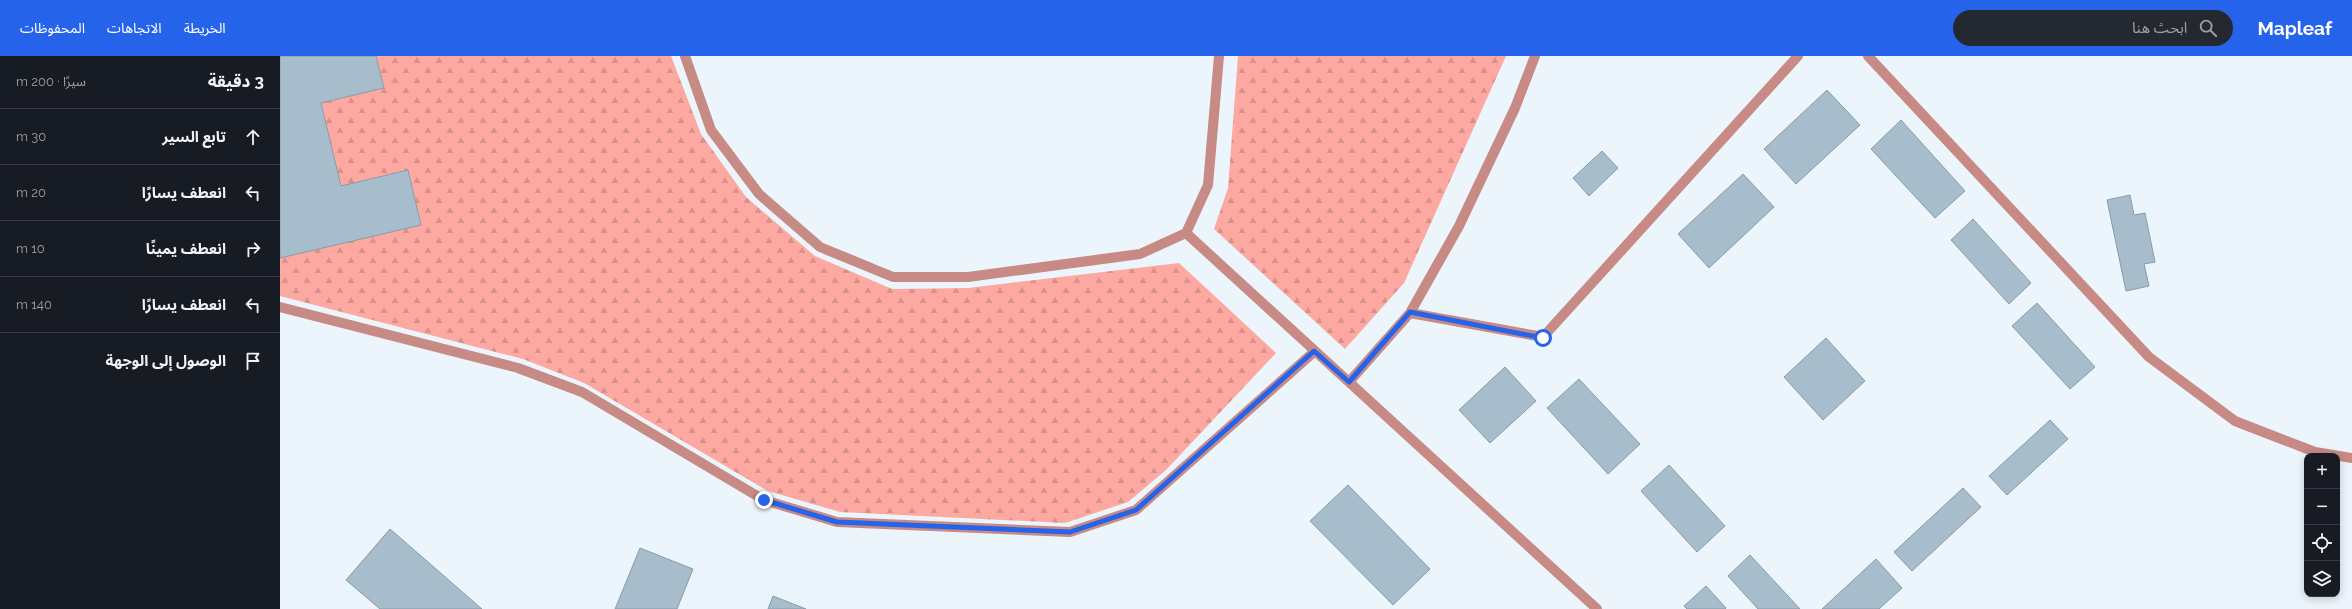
<!DOCTYPE html>
<html lang="ar">
<head>
<meta charset="utf-8">
<style>
	body { margin:0; font-family:Raleway,"Noto Sans Arabic",sans-serif; background:#242831; color:#f1f3f6; direction:rtl }
	.controls { position:absolute; right:12px; bottom:12px; display:grid; overflow:hidden; border-radius:8px; box-shadow:0 2px 10px #0003 }
	.controls button { width:36px; height:36px; display:grid; place-items:center; padding:0; border:0; border-bottom:1px solid #363941; background:#171b24; color:#f1f3f6; font:20px sans-serif }
	.stop { position:absolute; width:12px; height:12px; margin:-9px; border:3px solid #2563eb; border-radius:50%; background:#fff }
	.stop.end { background:#2563eb; border-color:#fff; box-shadow:0 1px 4px #0008 }
	.list { margin:0; padding:0; list-style:none }
	h2 { display:flex; justify-content:space-between; align-items:center; height:52px; margin:0; padding:0 16px; font-size:17px }
	h2 small { font-size:13px; font-weight:400; color:#9ea1a6 }
	.list li { display:grid; grid-template-columns:26px 1fr auto; gap:12px; align-items:center; box-sizing:border-box; height:56px; padding:0 16px; border-top:1px solid #363941 }
	.list b { display:block; font-size:15px; white-space:nowrap }
	.list em { font-size:13px; font-style:normal; color:#9ea1a6 }
	.icon { flex:none; width:22px; height:22px; fill:none; stroke:currentColor; stroke-width:2; stroke-linecap:round; stroke-linejoin:round }
	.map { position:relative; flex:none; width:2072px; height:553px; overflow:hidden; direction:ltr }
	header { display:flex; align-items:center; gap:24px; box-sizing:border-box; height:56px; padding:0 20px; background:#2563eb; color:#fff }
	header strong { font-size:19px }
	nav { display:flex; gap:22px; margin-inline-start:auto; font-size:14px }
	.search { width:280px; height:36px; background:#242831; display:flex; align-items:center; gap:10px; box-sizing:border-box; padding:0 14px; border-radius:22px; color:#9ea1a6; font-size:15px }
	main { display:flex }
	aside { flex:1; background:#171b24 }
	.map>svg:first-child { display:block }
	.forest { fill:url(#forest-firs) }
	.building { fill:#a7bdcc; stroke:#879caa }
	.lines { fill:none; stroke-linecap:round; stroke-linejoin:round }
	.street { stroke:#c78a84; stroke-width:10 }
	.route { stroke:#2563eb; stroke-width:5 }
</style>
</head>
<body>
<header>
<strong>Mapleaf</strong>
<div class="search"><svg class="icon" aria-label="search" viewBox="0 0 24 24"><circle cx="10" cy="10" r="6"/><path d="M15 15l6 6"/></svg>ابحث هنا</div>
<nav><a>الخريطة</a><a>الاتجاهات</a><a>المحفوظات</a></nav>
</header>
<main>
<div class="map">
<svg width="2072" height="553" viewBox="0 0 2072 553">
	<defs>
		<pattern id="forest-firs" width="22" height="20" patternUnits="userSpaceOnUse"><rect width="22" height="20" fill="#fda9a1"/><path d="M5 1l3.5 6h-7zM16 11l3.5 6h-7z" fill="#d8918b"/></pattern>
	</defs>
	<rect width="100%" height="100%" fill="#ecf5fc"/>
	<path class="forest" d="M0,0H391L421,78L466,141L535,200L612,233L688,232L899,207L996,297L886,414L848,446L785,467L560,456L488,435L304,327L243,303L0,240Z
		M958,0H1226L1124,227L1065,293L934,173L948,132Z"/>
	<path class="building" d="M0,0H96L104,32L41,47L61,130L128,114L141,169L0,202Z
		M1547,34L1580,69L1516,128L1484,93Z
		M1621,64L1685,135L1655,162L1591,93Z
		M1322,95L1338,112L1309,140L1293,122Z
		M1463,118L1494,151L1429,212L1398,178Z
		M1850,139L1854,159L1865,157L1875,206L1864,208L1869,230L1846,235L1827,144Z
		M1693,163L1751,227L1729,248L1671,184Z
		M1757,247L1815,311L1790,333L1732,270Z
		M1546,282L1585,325L1543,364L1504,321Z
		M1225,311L1256,345L1210,387L1179,354Z
		M1299,323L1360,388L1328,418L1267,352Z
		M1770,364L1788,383L1727,439L1709,420Z
		M1389,409L1445,470L1417,496L1361,435Z
		M1068,429L1150,513L1113,549L1030,465Z
		M1683,432L1701,451L1632,515L1614,496Z
		M110,473L202,553H100L66,524Z
		M360,492L413,513L397,553H335Z
		M1470,499L1520,553H1478L1448,520Z
		M1596,503L1622,532L1599,553H1542Z
		M1426,530L1446,552L1445,553H1407L1404,550Z
		M493,540L526,553H488Z"/>
	<g class="lines">
		<path class="street" d="M405,0L431,74L479,138L540,191L613,221H688L860,198L906,177L928,129L939,0
			M1588,0L1869,301L1955,365L2035,396L2072,402
			M906,177L1317,553
			M0,251L238,312L302,336L484,444L557,466L790,476L856,454L1035,295
			M1130,257L1263,281L1518,0
			M1069,326L1130,257L1179,170L1235,52L1255,0"/>
	</g>
	<g class="lines">
		<path class="route" d="M484,444L557,466L790,476L856,454L1034,295L1069,326L1130,256L1263,282"/>
	</g>
</svg>
<div class="controls">
<button>+</button>
<button>−</button>
<button><svg class="icon" aria-label="locate" viewBox="0 0 24 24"><circle cx="12" cy="12" r="6"/><path d="M12 2v4M12 18v4M2 12h4M18 12h4"/></svg></button>
<button><svg class="icon" aria-label="layers" viewBox="0 0 24 24"><path d="M12 4l9 5-9 5-9-5zM3 14l9 5 9-5"/></svg></button>
</div>
<div class="stop" style="left:1263px;top:282px"></div>
<div class="stop end" style="left:484px;top:444px"></div>
</div>
<aside>
<h2>3 دقيقة<small>سيرًا · 200 m</small></h2>
<ul class="list">
<li><svg class="icon" aria-label="ahead" viewBox="0 0 24 24"><path d="M12 20V5M6 11l6-6 6 6"/></svg><div><b>تابع السير</b></div><em>30 m</em></li>
<li><svg class="icon" aria-label="left" viewBox="0 0 24 24"><path d="M17 20v-9H6M10 6l-5 5 5 5"/></svg><div><b>انعطف يسارًا</b></div><em>20 m</em></li>
<li><svg class="icon" aria-label="right" viewBox="0 0 24 24"><path d="M7 20v-9h11M14 6l5 5-5 5"/></svg><div><b>انعطف يمينًا</b></div><em>10 m</em></li>
<li><svg class="icon" aria-label="left" viewBox="0 0 24 24"><path d="M17 20v-9H6M10 6l-5 5 5 5"/></svg><div><b>انعطف يسارًا</b></div><em>140 m</em></li>
<li><svg class="icon" aria-label="arrive" viewBox="0 0 24 24"><path d="M6 21V4h12l-3 4 3 4H6"/></svg><div><b>الوصول إلى الوجهة</b></div></li>
</ul>
</aside>
</main>
</body>
</html>
